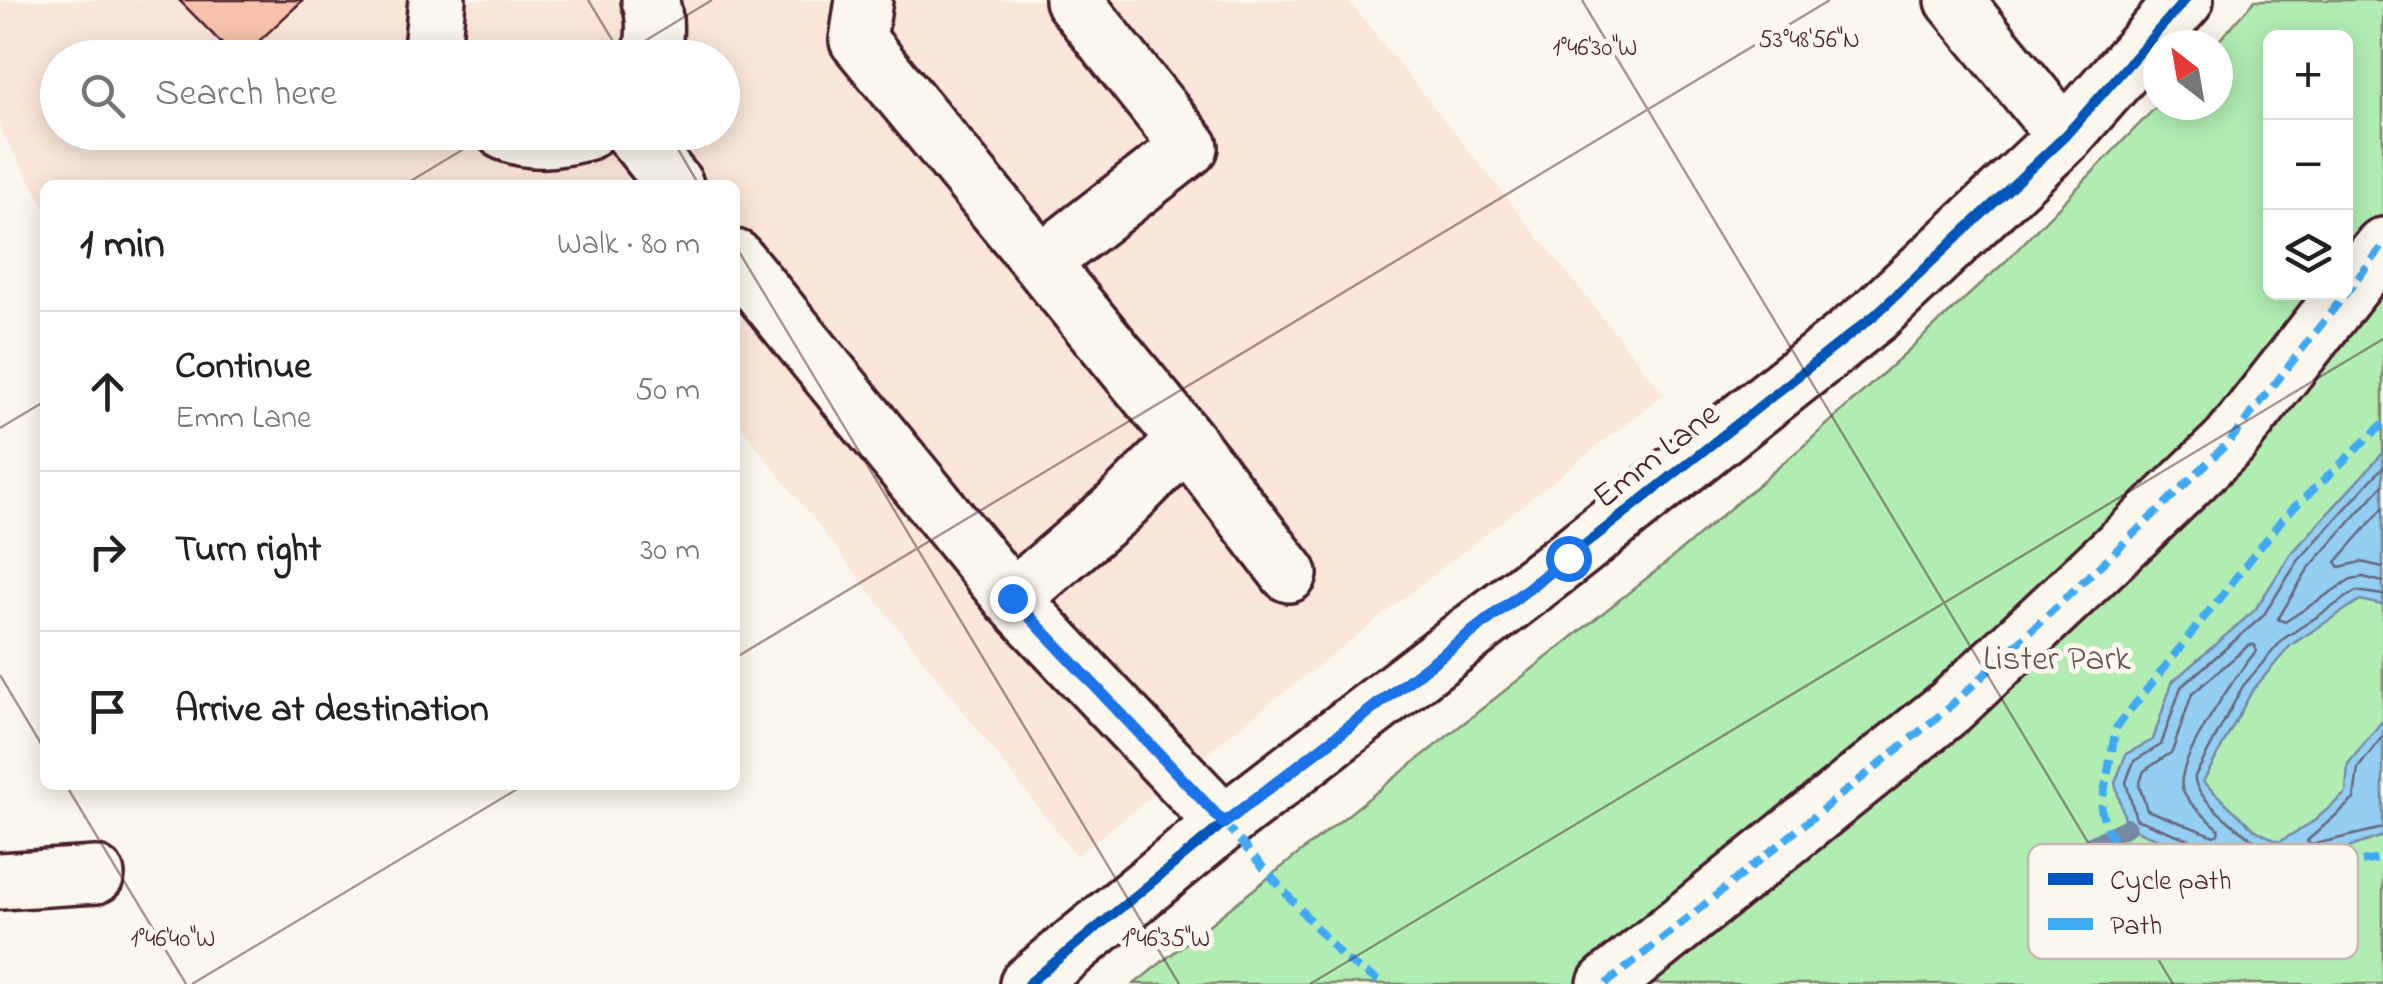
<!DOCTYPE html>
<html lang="en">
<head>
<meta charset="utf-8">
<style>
	body { margin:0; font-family:"Indie Flower",sans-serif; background:#f2f2f2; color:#222 }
	.controls { position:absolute; right:30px; top:30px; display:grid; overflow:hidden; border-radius:15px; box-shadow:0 5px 25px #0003 }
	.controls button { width:90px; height:90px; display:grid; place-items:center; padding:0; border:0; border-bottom:2px solid #e0e0e0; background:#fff; color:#222; font:50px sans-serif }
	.compass { position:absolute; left:2143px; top:30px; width:90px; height:90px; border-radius:50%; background:#fff; box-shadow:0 5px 25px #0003; rotate:329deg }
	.stop { position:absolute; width:30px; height:30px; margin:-22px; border:8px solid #1a73e8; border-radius:50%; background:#fff }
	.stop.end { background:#1a73e8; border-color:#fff; box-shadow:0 2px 10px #0008 }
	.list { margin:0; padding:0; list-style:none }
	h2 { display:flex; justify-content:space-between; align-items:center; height:130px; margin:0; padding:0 40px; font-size:42px }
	h2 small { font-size:32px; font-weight:400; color:#767676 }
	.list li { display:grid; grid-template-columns:65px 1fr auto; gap:30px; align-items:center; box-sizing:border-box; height:160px; padding:0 40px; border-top:2px solid #e0e0e0 }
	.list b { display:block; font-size:38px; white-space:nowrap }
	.list p { margin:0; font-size:32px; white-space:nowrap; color:#767676 }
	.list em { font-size:32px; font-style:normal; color:#767676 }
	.icon { flex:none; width:55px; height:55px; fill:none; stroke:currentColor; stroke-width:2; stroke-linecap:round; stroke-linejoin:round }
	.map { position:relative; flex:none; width:2383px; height:984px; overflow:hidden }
	.search { position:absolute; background:#fff; box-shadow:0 5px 25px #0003; left:40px; top:40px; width:700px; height:110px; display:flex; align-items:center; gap:25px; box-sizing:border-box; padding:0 35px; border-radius:55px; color:#767676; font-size:38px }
	.panel { position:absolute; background:#fff; box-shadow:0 5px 25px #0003; left:40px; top:180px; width:700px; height:610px; border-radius:15px }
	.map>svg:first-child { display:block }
	.built { fill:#fae7d8; fill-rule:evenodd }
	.green { fill:#b1edb3; stroke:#7e866f; stroke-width:2.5; fill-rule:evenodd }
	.water { fill:#92cff3; stroke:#7589a3; stroke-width:2.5 }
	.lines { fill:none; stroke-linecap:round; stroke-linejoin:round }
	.shore { stroke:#67657b; stroke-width:2.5 }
	.stream { stroke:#7589a3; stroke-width:18 }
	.building { fill:#f8c1ab; stroke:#4a1f2b; stroke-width:2.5 }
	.minor-casing { stroke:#4a1f2b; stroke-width:62 }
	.minor { stroke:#fbf7ec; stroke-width:55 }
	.quiet { stroke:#3fa9f5; stroke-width:8; stroke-dasharray:15 8; stroke-linecap:butt }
	.cycleway-casing { stroke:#fbf7ec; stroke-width:16 }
	.cycleway { stroke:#0057b8; stroke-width:10 }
	.route { stroke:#1a73e8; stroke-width:12 }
	.ticks { fill:none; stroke:#4a1f2b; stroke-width:2.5; stroke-opacity:0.45 }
	.labels { text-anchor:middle; stroke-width:10; stroke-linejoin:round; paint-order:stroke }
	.street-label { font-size:35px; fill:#4a1f2b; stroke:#fbf7ec }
	.park-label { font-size:35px; fill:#64524d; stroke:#fbf7ec }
	.key { fill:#fbf7ec; stroke:#c6b6b2; stroke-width:2.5 }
	.key-label { font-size:28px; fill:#4a1f2b }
	.ticks-label { font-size:25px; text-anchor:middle; fill:#4a1f2b; stroke:#fbf7ec; stroke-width:10; stroke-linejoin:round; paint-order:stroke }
</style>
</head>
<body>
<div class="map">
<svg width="2383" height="984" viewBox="0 0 2383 984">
	<rect width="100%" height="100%" fill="#fbf7ec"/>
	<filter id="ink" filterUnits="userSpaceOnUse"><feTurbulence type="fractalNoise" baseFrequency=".01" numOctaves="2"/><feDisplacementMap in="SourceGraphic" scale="20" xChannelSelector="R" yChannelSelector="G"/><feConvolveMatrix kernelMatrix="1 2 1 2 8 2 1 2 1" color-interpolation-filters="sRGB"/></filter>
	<g filter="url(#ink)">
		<path class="built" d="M0,0H1348L1664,394L1076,856L735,419V185H45V207L0,129ZM58,58H722V132H58Z"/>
		<path class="green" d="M2255,0H2383V984H1134L1666,563L1808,442L2006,261L2158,105H2218V45H2215ZM2270,38H2346V292H2270Z"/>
		<path class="water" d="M2383,453V605L2360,600L2291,645L2252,691L2203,782L2254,829L2279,842L2314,821L2346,793L2348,764L2383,720V836L2342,850L2234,868L2127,827L2115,783L2126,754L2153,740L2172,682L2255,610L2290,555Z"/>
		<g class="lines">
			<path class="shore" d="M2383,467L2298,561L2263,616L2181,687L2161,745L2134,761L2126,782L2136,819L2234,857L2262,852V845C2244,834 2192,797 2195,776L2243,686L2283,639L2356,591L2383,595
				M2383,485L2308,569L2278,619L2285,622L2351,579L2363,577L2383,582
				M2383,508L2336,562L2340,567L2361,562L2383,567
				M2249,645H2255L2256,651C2238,673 2175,761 2182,788C2186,804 2208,818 2219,829L2218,834L2214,836L2147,810L2139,785L2144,771L2172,752L2192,694Z
				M2383,736L2358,768L2354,799L2307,841L2311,845L2383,828"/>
			<path class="stream" d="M2048,903L2089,846L2127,827"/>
		</g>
		<path class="building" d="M179,0H303L241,58H236Z"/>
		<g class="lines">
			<g class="minor-casing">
				<path id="minor" d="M437,0L433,39L438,58
					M650,0C656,17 656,41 650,58
					M864,0L858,40L1186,440L1119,507L1012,599
					M1954,0L2065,136
					M505,132C533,144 558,139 586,132
					M632,132L675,185
					M735,258L1012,599L1224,823
					M1041,263L1190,147L1073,0
					M1186,440L1289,574
					M0,881L96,875
					M1028,984L1224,823L1568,558L1875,315L2065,136L2185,0
					M1606,984L1950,707L2143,525L2230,441L2383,246"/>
			</g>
			<use href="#minor" class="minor"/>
			<path class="quiet" d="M2383,424L2285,516L2116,728L2101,809L2107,830L2132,860L2258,881L2383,858
				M1224,823L1344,959L1383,984
				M2041,936L2285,952L2339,918L2345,866
				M1606,984L1950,707L2143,525L2230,441L2383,246"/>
			<g class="cycleway-casing">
				<path id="cycleway" d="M1028,984L1224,823L1568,558L1875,315L2065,136L2185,0"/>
			</g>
			<use href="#cycleway" class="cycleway"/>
		</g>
	</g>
	<g class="lines" filter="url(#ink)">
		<path class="route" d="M1012,598L1224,823L1568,558"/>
	</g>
	<path class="ticks" d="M588,0L623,58M1582,0L2173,984M617,58L712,0M668,132L699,185M404,185L492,132M735,245L1179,984M0,428L45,401M735,658L1830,0M0,675L45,750M66,785L186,984M192,984L524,785M1310,984L2383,339"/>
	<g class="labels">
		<g class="street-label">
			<text transform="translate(1655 454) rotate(-38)" y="12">Emm Lane</text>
		</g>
		<g class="park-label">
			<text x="2057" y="669">Lister Park</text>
		</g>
	</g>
	<rect x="2028" y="844" width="330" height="115" rx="15" class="key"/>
	<rect x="2048" y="873" width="45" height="12" fill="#0057b8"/>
	<rect x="2048" y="918" width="45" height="12" fill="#3fa9f5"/>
	<g class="key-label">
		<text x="2110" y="889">Cycle path</text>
		<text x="2110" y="934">Path</text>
	</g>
	<g class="ticks-label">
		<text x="1809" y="47">53°48'56"N</text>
		<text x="1595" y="55">1°46'30"W</text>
		<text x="173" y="946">1°46'40"W</text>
		<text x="1166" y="946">1°46'35"W</text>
	</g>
</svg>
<div class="controls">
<button>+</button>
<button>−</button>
<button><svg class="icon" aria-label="layers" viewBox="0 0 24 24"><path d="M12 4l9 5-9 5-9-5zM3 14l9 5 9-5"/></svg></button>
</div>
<svg class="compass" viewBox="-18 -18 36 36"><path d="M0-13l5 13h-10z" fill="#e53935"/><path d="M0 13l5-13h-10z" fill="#767676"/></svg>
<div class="stop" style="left:1568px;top:558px"></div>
<div class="stop end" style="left:1012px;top:598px"></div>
<div class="search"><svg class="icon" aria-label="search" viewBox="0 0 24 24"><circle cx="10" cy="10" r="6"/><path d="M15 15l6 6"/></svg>Search here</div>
<section class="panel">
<h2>1 min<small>Walk · 80 m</small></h2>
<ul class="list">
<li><svg class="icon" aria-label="ahead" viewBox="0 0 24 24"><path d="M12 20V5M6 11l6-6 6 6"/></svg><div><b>Continue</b><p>Emm Lane</p></div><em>50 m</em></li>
<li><svg class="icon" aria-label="right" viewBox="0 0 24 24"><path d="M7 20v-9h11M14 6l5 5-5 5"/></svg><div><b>Turn right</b></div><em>30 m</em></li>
<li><svg class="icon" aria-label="arrive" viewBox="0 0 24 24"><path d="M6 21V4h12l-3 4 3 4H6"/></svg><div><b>Arrive at destination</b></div></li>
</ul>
</section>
</div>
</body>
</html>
